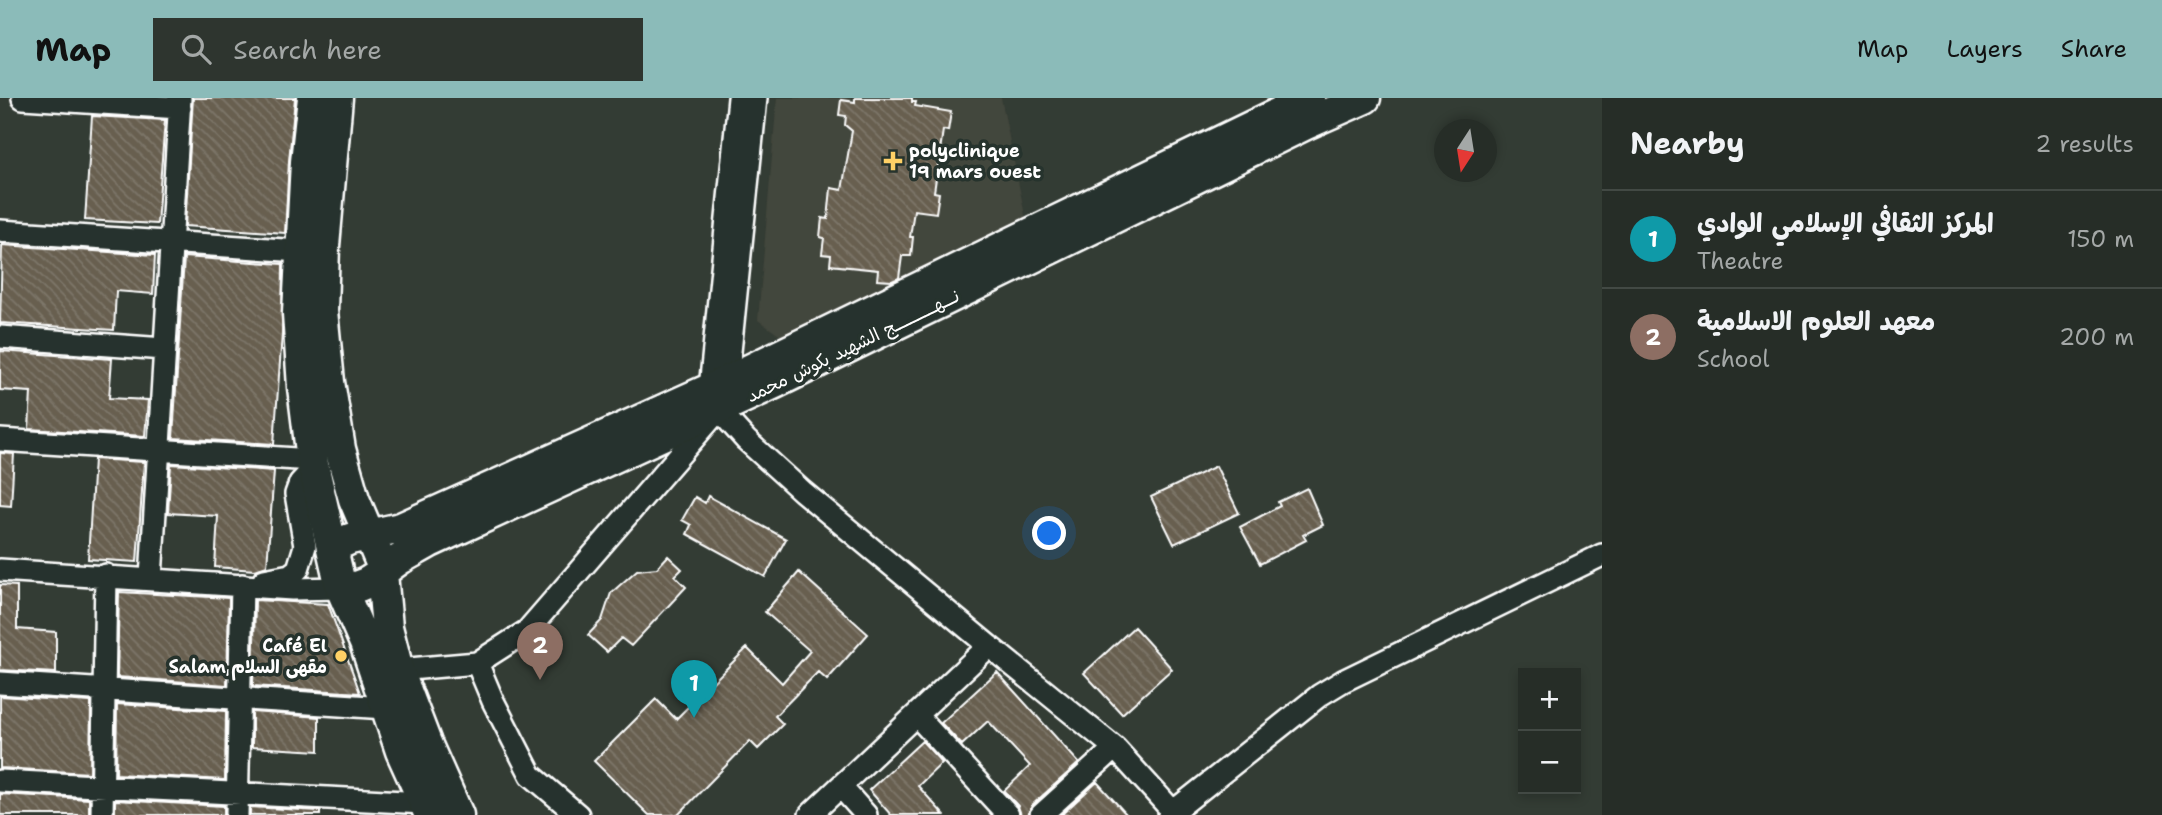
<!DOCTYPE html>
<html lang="en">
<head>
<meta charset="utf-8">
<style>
	body { margin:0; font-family:"Shantell Sans","Playpen Sans Arabic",sans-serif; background:#2e352f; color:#f1f3f6 }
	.controls { position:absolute; right:21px; bottom:21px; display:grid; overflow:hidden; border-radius:0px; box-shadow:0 4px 10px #0003 }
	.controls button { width:63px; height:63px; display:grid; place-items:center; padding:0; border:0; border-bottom:2px solid #424944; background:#262d27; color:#f1f3f6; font:35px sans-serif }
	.compass { position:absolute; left:1434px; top:21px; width:63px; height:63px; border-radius:50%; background:#262d27; box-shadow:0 4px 10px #0003; rotate:192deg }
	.you { position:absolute; left:1050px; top:436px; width:24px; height:24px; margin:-18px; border:5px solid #fff; border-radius:50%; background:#1a73e8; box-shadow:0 0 0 10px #1a73e833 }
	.badge { display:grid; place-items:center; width:46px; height:46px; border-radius:50%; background:#8bbbb9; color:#fff; font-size:23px; font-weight:700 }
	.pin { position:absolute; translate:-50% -58px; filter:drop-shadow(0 2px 4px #0008) }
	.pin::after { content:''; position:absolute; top:37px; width:24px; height:21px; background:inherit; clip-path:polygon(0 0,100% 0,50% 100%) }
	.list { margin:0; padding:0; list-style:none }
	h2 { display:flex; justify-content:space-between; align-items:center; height:91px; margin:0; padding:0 28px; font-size:30px }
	h2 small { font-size:23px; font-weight:400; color:#a4a8a7 }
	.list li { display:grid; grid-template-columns:46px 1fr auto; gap:21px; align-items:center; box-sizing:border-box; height:98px; padding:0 28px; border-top:2px solid #424944 }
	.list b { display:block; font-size:26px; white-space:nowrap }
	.list p { margin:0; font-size:23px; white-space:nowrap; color:#a4a8a7 }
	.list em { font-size:23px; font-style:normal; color:#a4a8a7 }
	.icon { flex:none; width:38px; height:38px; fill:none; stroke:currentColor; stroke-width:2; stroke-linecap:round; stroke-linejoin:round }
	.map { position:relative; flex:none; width:1602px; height:717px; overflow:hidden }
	header { display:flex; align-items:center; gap:42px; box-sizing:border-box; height:98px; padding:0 35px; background:#8bbbb9; color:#111 }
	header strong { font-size:33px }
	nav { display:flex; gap:38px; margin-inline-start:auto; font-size:24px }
	.search { width:490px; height:63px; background:#2e352f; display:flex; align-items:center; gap:18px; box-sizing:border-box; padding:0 24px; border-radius:0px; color:#a4a8a7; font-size:26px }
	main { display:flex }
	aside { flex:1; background:#262d27 }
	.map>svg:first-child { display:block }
	.built { fill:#43463c }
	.building { fill:url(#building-back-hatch); stroke:#fff; stroke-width:2 }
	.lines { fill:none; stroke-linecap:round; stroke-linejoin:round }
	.street-casing { stroke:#fff; stroke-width:26 }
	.secondary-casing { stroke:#fff; stroke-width:35 }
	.street { stroke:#26332d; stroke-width:21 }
	.secondary { stroke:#26332d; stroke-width:30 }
	.poi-dot { fill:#ffd166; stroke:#26332d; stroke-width:2.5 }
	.labels { text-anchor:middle; stroke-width:7; stroke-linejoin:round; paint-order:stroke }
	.poi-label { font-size:18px; font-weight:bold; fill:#fff; stroke:#26332d; text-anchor:start }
	.street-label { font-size:18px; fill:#fff; stroke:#26332d }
</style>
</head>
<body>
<header>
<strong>Map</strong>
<div class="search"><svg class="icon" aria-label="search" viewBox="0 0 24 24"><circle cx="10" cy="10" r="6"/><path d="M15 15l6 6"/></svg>Search here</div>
<nav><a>Map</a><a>Layers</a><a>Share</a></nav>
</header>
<main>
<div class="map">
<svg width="1602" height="717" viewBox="0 0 1602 717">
	<defs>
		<pattern id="building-back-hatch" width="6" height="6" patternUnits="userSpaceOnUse" patternTransform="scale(1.75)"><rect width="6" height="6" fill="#675f50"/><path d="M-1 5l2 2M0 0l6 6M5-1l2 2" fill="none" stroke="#7e776a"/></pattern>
	</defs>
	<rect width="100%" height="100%" fill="#333c34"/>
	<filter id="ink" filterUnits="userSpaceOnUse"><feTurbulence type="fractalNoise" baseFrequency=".0143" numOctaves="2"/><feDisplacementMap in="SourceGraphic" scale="14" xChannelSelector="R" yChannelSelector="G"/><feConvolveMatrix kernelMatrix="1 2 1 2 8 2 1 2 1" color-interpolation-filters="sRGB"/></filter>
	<g filter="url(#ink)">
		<path class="built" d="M777,0H1001L1027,127L786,242L758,222Z"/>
		<path class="building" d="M193,0H295L289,63L285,135L185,128Z
			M855,0H912V4H916L915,8L951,14L948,33L943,32L934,94L939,95L936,115L914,112L910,139H913L911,158H902L899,180L892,183L877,182L878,172L830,167L831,157L822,156L824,140L820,139L822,120L828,121L831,90L842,92L852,33L845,27L846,18L839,17L841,2L855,4Z
			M92,18L165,22L157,126L85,122Z
			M2,147L155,157L153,196L116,193L114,232L0,225Z
			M184,159L283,166L282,236L274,346L173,340Z
			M0,253L112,261L109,300L148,302L145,338L29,331L31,294L0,292Z
			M0,355L14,356L11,408L0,407Z
			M94,361L144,364L137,464L88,461Z
			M171,366L274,373L267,468L255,472L215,469L218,418L168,415Z
			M1216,368L1239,415L1174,446L1151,399Z
			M1307,390L1323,427L1303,437L1306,442L1260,466L1240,429L1280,408L1278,404Z
			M708,398L786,441L765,479L687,436L691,427L682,422L695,399L705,405Z
			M668,458L682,471L675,478L686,489L631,548L621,540L607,554L588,537L602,522L611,495L637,472L657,470Z
			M799,474L868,536L827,582L818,574L775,618L783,626L758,651L750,643L678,717H649L594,663L656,601L676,621L747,550L782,585L810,553L765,514Z
			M0,487L17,488V531L56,534V575L0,572Z
			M119,494L229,500L227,587L117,579Z
			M255,502L328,506L360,595L253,588Z
			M1134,529L1172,571L1122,616L1084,575Z
			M997,574L1079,665L1032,707L1028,717H1021L1018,708L1004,693L1030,668L988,623L962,647L941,625Z
			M0,598L91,604L90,675L0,670Z
			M117,606L226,613L225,682L116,676Z
			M252,614L319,619V653L252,649Z
			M922,643L942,665L918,688L944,717H891L869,692Z
			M1097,684L1127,717H1061Z
			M0,696L89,701V717H0Z
			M115,702L224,708V717H115Z
			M250,709L320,713V717H250Z"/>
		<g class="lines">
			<g class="street-casing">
				<path id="street" d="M23,0L180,10
					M739,0L710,291L719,312L746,342L802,393L989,548
					M0,133L300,153
					M0,239L164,251
					M731,292L727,283L756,0
					M0,342L312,362
					M0,472L292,491L341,490
					M151,480L180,0
					M264,482L290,477L298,471L305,448L296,396L300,385L315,369
					M477,565L493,603L531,677L578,717
					M398,572L477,565L527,533L715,316
					M0,585L386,610
					M916,617L1008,717
					M0,683L424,705
					M841,689L866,717
					M102,717L106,477
					M237,717L242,487
					M810,717L989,548L1115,650L1176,717
					M1041,717L1115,650
					M1169,717L1320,597L1343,583L1602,457"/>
			</g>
			<g class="secondary-casing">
				<path id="secondary" d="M313,0L306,64L298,215L303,289L312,362L341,490L365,545L401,653L430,717
					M337,0L324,148L322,213L329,284L340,351L354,401L381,465L387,529L398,572L426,645L458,717
					M332,449L350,441L401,430L710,291L1310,0
					M341,490C367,492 380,474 400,461C410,455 420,450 430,444L775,285L1306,26L1365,0"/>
			</g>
			<use href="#street" class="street"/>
			<use href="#secondary" class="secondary"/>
		</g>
	</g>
	<g class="poi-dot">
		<path d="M889.5 52.5h7v7h7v7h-7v7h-7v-7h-7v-7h7z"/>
		<circle cx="341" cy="558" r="7"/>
	</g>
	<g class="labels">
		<g class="poi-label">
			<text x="909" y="59">polyclinique<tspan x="909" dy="21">19 mars ouest</tspan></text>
			<text x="327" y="554" text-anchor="end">Café El<tspan x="327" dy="21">Salam,مقهى السلام</tspan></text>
		</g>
		<g class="street-label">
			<text transform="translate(853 248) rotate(-26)" y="6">نـــهـــــــــــج الشهيد بكوش محمد</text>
		</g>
	</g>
</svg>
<div class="controls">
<button>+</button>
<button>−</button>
</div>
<svg class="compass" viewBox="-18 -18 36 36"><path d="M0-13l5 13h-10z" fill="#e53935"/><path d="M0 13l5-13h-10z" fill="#a4a8a7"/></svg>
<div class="you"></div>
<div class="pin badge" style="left:694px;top:620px;background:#0f9aa8">1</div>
<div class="pin badge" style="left:540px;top:582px;background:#8d6e63">2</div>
</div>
<aside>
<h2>Nearby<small>2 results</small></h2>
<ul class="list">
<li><span class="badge" style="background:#0f9aa8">1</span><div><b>المركز الثقافي الإسلامي الوادي</b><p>Theatre</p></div><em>150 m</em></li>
<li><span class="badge" style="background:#8d6e63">2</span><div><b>معهد العلوم الاسلامية</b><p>School</p></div><em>200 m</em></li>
</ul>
</aside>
</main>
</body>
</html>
